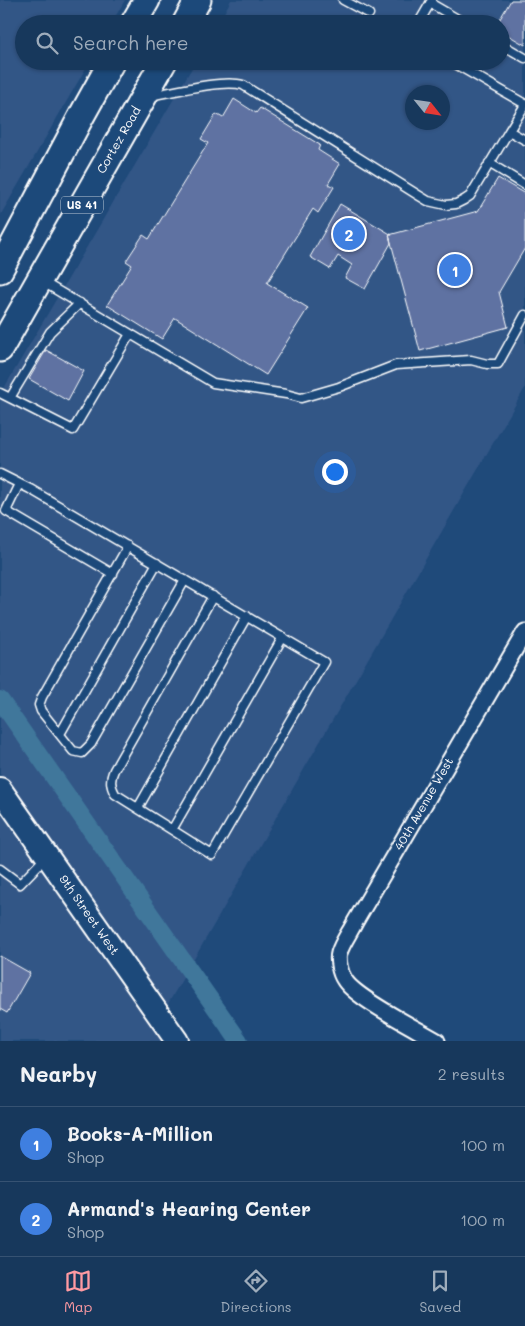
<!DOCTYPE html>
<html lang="en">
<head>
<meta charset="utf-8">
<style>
	body { margin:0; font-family:Mali,sans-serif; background:#244365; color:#f1f3f6 }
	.compass { position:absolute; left:405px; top:85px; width:45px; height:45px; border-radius:50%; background:#17385c; box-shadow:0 1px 4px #0004; rotate:120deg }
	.you { position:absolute; left:334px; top:471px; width:18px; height:18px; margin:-12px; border:4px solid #fff; border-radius:50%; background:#1a73e8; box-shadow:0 0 0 8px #1a73e833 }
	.badge { display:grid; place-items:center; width:32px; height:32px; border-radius:50%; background:#ff9aa2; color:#fff; font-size:16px; font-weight:700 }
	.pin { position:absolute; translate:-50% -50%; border:2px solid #fff; box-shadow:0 1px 5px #0006 }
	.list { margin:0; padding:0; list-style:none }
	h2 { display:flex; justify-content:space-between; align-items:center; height:65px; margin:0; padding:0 20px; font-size:21px }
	h2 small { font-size:16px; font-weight:400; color:#9eacbb }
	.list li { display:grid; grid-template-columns:32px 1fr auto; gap:15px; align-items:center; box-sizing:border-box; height:75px; padding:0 20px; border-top:1px solid #365272 }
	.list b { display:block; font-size:19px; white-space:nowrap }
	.list p { margin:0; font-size:16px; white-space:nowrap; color:#9eacbb }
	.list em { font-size:16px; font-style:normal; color:#9eacbb }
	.icon { flex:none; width:28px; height:28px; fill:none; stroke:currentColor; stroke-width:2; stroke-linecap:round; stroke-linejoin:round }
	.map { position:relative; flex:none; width:525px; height:1041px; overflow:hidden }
	.search { position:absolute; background:#17385c; box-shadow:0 1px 4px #0004; left:15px; right:15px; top:15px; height:55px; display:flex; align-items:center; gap:12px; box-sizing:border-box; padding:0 18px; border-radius:28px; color:#9eacbb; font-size:19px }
	.sheet { height:215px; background:#17385c }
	nav { display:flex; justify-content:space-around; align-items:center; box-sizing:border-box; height:70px; border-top:1px solid #365272; background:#17385c; font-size:14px; color:#9eacbb }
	nav a { display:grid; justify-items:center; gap:2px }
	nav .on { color:#ff9aa2 }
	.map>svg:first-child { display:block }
	.built { fill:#325686; fill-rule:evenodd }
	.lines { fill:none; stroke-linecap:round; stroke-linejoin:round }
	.canal { stroke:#3f779b; stroke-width:18 }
	.building { fill:#5f72a2; stroke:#fff }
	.service-casing { stroke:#fff; stroke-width:11 }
	.minor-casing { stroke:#fff; stroke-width:19 }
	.secondary-casing { stroke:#fff; stroke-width:26 }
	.primary-casing { stroke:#fff; stroke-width:29 }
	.service { stroke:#1f4a7a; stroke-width:8 }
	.minor { stroke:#1f4a7a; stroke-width:15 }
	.secondary { stroke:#1f4a7a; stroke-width:22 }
	.primary { stroke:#1f4a7a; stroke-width:25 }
	.labels { text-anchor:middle; stroke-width:4; stroke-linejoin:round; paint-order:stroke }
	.shield { fill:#1f4a7a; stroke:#bcc9d7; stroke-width:1 }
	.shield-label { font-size:11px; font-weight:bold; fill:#fff }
	.street-label { font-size:12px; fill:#fff; stroke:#1f4a7a }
</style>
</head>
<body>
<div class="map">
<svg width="525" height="1041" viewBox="0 0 525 1041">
	<rect width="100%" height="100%" fill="#1f4a7a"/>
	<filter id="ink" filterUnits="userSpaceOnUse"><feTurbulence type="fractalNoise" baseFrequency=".02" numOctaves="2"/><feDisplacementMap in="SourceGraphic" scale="10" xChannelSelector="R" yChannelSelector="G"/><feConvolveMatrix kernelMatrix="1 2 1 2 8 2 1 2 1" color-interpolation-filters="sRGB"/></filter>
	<g filter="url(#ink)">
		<path class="built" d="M0,0H125L111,24H24V61H90L0,216Z
			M231,0H525V388L165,1009L0,774V395L196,61H501V24H218ZM412,92H442V122H412Z
			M0,804L167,1041H0Z"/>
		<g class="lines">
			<path class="canal" d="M0,700L239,1041"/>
		</g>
		<path class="building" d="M511,0H525V45L501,31V24H497Z
			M234,99L256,113L260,108L320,145L318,150L340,164L328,184L334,187L318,213L313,209L267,283L308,308L266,375L175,318L162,339L107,305L132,265L126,261L143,235L149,239L208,143L201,139L216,114L223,118Z
			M498,178L525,194V248L499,292L508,327L420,351L389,235L478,211Z
			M340,204L392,235H389L391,243L365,289L345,278L352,265L338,256L330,269L310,257Z
			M46,350L84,371L68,401L29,379Z
			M0,956L30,973L7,1013L0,1009Z"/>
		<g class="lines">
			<g class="service-casing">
				<path id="service" d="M343,0L369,14
					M430,3L466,24
					M418,24L432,0
					M501,44L525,58
					M450,61L525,104
					M150,96C172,92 223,79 243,85L418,195L428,201L446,205L456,204L464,200L470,196L509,131
					M525,105L509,131L525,140
					M489,163L525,185
					M43,282L213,383L286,394L301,398L339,387L396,365L471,360L487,364H498L525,315
					M0,393L73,430L130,334
					M10,398L50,332L80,303
					M0,474L30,489L324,662L212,855L115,794C110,785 110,779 114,770L213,596
					M19,484L6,511L113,574
					M128,546L42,697L39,705L41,711L73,751L82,753L91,744L185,580
					M60,734L157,563
					M138,808L247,616
					M172,830L283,637
					M0,869L20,884L45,858"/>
			</g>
			<g class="minor-casing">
				<path id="minor" d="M437,1041C417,1029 353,997 344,979C340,973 337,960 339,953C342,943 350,932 355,922L525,632"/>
			</g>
			<g class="secondary-casing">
				<path id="secondary" d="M0,789L177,1041"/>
			</g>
			<g class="primary-casing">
				<path id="primary" d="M133,24L147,0
					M185,24L198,0
					M0,270L82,115L112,61
					M0,349L164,61"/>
			</g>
			<use href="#service" class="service"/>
			<use href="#minor" class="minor"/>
			<use href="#secondary" class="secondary"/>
			<use href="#primary" class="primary"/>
		</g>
	</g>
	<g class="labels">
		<rect class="shield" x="61" y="196.5" width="42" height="17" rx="4"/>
		<g class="shield-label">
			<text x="82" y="209">US 41</text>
		</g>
		<g class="street-label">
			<text transform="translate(119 140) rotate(-60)" y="4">Cortez Road</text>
			<text transform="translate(424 804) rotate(-60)" y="4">40th Avenue West</text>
			<text transform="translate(89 915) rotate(55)" y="4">9th Street West</text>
		</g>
	</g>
</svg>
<svg class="compass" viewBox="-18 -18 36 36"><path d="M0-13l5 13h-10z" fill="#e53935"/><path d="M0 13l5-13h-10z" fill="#9eacbb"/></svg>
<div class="you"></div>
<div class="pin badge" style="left:455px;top:270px;background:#3f7fe0">1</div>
<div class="pin badge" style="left:349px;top:234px;background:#3f7fe0">2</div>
<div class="search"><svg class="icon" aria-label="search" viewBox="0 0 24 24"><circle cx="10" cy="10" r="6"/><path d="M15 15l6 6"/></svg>Search here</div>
</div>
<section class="sheet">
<h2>Nearby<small>2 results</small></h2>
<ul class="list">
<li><span class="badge" style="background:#3f7fe0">1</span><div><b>Books-A-Million</b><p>Shop</p></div><em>100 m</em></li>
<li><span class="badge" style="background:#3f7fe0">2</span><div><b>Armand's Hearing Center</b><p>Shop</p></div><em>100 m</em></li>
</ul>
</section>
<nav>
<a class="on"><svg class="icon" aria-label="map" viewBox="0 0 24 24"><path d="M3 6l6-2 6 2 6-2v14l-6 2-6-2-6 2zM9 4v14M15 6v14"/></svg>Map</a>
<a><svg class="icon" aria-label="directions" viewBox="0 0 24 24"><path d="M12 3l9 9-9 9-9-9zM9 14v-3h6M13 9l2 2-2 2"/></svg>Directions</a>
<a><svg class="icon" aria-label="saved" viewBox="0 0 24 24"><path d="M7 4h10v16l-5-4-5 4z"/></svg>Saved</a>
</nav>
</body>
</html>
